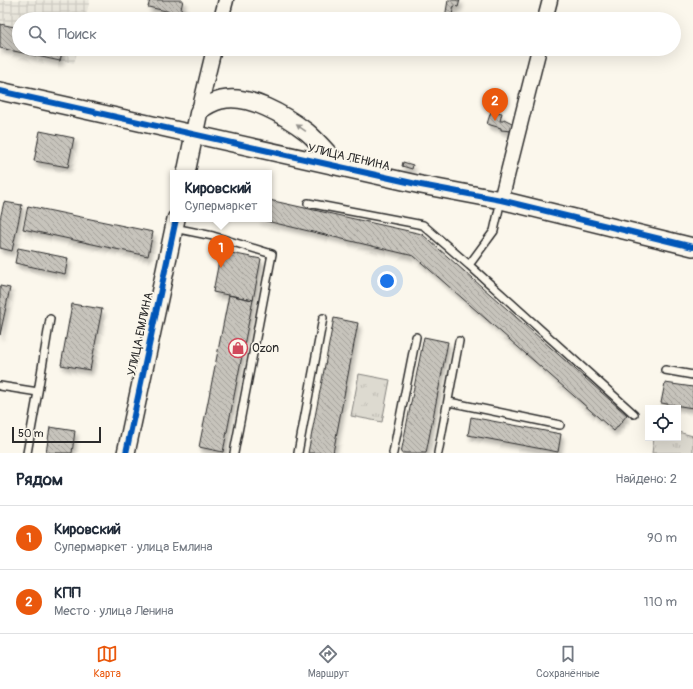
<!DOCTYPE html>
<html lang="ru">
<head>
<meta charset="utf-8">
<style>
	body { margin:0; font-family:Pangolin,sans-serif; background:#f2f2f3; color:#1f2937 }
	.controls { position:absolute; right:12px; bottom:12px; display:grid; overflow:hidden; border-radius:0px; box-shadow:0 4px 16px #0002 }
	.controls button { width:36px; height:36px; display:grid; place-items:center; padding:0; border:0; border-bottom:1px solid #e0e1e3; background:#fff; color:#1f2937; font:20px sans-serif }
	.scale { position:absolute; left:12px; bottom:10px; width:89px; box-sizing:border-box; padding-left:4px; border:2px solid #2b2b2b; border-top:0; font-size:11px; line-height:14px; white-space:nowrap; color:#2b2b2b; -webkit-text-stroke:3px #fbf7ec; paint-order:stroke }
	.you { position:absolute; left:387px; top:281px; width:14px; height:14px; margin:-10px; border:3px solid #fff; border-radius:50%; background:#1a73e8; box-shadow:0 0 0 6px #1a73e833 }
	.badge { display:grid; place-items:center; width:26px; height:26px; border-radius:50%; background:#ea580c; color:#fff; font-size:13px; font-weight:700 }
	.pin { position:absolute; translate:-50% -33px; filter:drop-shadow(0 1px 2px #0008) }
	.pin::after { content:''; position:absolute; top:21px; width:14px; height:12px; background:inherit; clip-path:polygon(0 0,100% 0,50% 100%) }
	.popup { position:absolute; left:170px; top:170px; width:102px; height:52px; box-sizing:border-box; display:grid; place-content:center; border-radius:0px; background:#fff; filter:drop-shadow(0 1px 3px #0005); font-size:13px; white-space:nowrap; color:#747a83 }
	.popup b { font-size:15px; color:#1f2937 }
	.popup::after { content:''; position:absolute; left:50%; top:100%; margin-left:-8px; border:8px solid transparent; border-top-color:#fff }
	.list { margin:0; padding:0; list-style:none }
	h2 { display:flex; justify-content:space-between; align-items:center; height:52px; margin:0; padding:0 16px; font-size:17px }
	h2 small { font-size:13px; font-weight:400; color:#747a83 }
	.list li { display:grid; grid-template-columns:26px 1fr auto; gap:12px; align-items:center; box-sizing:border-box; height:64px; padding:0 16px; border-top:1px solid #e0e1e3 }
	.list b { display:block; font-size:15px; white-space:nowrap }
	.list p { margin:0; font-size:13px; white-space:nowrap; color:#747a83 }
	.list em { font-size:13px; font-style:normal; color:#747a83 }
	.icon { flex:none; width:22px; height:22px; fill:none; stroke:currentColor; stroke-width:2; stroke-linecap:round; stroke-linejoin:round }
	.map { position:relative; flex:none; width:693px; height:453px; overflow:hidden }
	.search { position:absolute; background:#fff; box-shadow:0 4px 16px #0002; left:12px; right:12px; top:12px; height:44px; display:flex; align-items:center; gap:10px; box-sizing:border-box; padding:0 14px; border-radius:22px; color:#747a83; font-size:15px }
	.sheet { height:180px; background:#fff }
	nav { display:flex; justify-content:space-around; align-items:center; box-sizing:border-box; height:56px; border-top:1px solid #e0e1e3; background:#fff; font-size:11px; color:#747a83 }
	nav a { display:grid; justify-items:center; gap:2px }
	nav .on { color:#ea580c }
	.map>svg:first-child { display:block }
	.industrial { fill:url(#industrial-grid) }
	.park { fill:url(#park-tufts); stroke:#84827e }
	.building { fill:url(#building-back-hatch); stroke:#2b2b2b; filter:url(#shadow) }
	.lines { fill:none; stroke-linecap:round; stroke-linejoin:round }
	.service-casing { stroke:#2b2b2b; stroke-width:10 }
	.minor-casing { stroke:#2b2b2b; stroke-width:17 }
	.tertiary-casing { stroke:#2b2b2b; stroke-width:20 }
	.service { stroke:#fbf7ec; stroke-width:7 }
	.minor { stroke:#fbf7ec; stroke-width:14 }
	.tertiary { stroke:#fbf7ec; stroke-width:17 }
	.cycleway-casing { stroke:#fbf7ec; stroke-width:8 }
	.cycleway { stroke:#0057b8; stroke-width:6 }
	.oneway { fill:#93918c }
	.labels { text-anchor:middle; stroke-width:3.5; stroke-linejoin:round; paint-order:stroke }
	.street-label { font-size:12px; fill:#2b2b2b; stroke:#fbf7ec }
	.poi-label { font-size:12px; fill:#2b2b2b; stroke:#fbf7ec; text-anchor:start }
</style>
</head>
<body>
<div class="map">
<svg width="693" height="453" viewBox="0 0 693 453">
	<defs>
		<pattern id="industrial-grid" width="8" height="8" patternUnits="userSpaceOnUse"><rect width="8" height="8" fill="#ebe8de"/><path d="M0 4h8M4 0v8" fill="none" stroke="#cac7bf"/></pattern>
		<pattern id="park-tufts" width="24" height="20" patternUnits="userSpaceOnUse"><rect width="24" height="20" fill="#dddad0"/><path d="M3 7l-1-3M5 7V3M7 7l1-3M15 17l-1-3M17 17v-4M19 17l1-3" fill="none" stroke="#bebbb3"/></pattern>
		<pattern id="building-back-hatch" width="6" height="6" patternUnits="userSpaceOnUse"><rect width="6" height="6" fill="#c7c4bc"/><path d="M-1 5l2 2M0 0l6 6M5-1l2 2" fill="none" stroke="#a29f99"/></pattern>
		<filter id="shadow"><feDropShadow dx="2.5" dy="4.5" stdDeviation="2" flood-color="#0004"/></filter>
	</defs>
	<rect width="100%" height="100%" fill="#fbf7ec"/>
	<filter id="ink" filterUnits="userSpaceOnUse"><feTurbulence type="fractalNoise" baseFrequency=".025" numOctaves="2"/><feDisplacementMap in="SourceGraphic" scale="8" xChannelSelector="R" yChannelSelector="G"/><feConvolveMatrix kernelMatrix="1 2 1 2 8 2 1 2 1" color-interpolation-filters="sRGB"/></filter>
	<g filter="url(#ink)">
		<path class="industrial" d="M0,0H90L85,19H19V49H78L74,63L0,49Z"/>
		<path class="park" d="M359,374L390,380L382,422L351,416Z
			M678,432L693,436V453H652L654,438H678Z"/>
		<path class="building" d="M150,0H183L180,14L148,7Z
			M448,0H460L458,7L454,6L451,19L445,18Z
			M0,24L19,28V49H63L60,61L0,48Z
			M491,111L502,113L500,121H503L504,119L514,124L512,131L501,130V128L487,124Z
			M40,131L74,138L68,167L34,161Z
			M403,162L413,165L412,169L402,166Z
			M269,200L422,234L627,415L614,431L414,256L258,219H269Z
			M4,202L22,205L12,251L0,248V219Z
			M28,206L153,232L148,256L23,229Z
			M18,248L68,258L65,274L15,263Z
			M221,251L261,259L253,300L213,292Z
			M0,286L10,288L0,335Z
			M229,295L253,300L223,452L199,447Z
			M72,304L102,309L90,370L61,365Z
			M334,318L358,323L333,453H308Z
			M424,337L448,342L426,453H401Z
			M665,383L693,387V408L661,403Z
			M471,417L561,434L558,452L468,435Z
			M50,427L75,431L72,453H46Z"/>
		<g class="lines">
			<g class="service-casing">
				<path id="service" d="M501,200L494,231L469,265L634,414
					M308,203L423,225L469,265
					M174,228L213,236L272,254L234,453
					M665,370L693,375
					M0,386L38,392L50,319
					M449,402L560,425
					M27,453L38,392
					M298,453L323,318
					M393,453L416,337
					M438,453L459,341"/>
			</g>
			<g class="minor-casing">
				<path id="minor" d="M221,19L226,0
					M545,19L550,0
					M199,111L214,49
					M501,200L539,49"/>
			</g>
			<g class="tertiary-casing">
				<path id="tertiary" d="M0,91L421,185L501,200L693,247
					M186,173L199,111C206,106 212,102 221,100C248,93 286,116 307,132C319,142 329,155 339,165
					M126,453L176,219"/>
			</g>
			<use href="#service" class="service"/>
			<use href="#minor" class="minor"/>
			<use href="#tertiary" class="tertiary"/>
			<g class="cycleway-casing">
				<path id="cycleway" d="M0,91L421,185L501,200L693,247
					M126,453L176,219"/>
			</g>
			<use href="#cycleway" class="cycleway"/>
		</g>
		<defs><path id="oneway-solid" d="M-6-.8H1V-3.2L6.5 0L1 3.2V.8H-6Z"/></defs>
		<use class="oneway" href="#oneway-solid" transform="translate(301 128) rotate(-145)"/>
	</g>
	<defs>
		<g id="shop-ring" transform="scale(1)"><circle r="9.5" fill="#fbf7ec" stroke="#d1495b" stroke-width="1.5"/><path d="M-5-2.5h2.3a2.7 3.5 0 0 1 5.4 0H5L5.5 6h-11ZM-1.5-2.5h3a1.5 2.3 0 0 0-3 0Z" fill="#d1495b"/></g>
	</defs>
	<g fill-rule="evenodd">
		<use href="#shop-ring" x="238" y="348"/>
	</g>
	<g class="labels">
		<g class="street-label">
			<text transform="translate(349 157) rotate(13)" y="4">УЛИЦА ЛЕНИНА</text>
			<text transform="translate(140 334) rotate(-78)" y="4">УЛИЦА ЕМЛИНА</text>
		</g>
		<g class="poi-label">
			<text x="252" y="352">Ozon</text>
		</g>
	</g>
</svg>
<div class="controls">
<button><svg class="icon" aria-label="locate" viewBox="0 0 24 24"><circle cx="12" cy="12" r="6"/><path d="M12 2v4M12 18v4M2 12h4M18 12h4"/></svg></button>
</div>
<div class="scale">50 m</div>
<div class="you"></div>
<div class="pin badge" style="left:221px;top:268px">1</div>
<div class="popup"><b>Кировский</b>Супермаркет</div>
<div class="pin badge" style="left:495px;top:121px">2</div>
<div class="search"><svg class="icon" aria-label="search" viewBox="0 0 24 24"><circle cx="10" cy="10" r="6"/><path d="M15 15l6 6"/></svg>Поиск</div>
</div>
<section class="sheet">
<h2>Рядом<small>Найдено: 2</small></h2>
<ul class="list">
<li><span class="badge">1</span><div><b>Кировский</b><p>Супермаркет · улица Емлина</p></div><em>90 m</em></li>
<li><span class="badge">2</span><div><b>КПП</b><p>Место · улица Ленина</p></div><em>110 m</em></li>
</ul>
</section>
<nav>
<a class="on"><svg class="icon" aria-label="map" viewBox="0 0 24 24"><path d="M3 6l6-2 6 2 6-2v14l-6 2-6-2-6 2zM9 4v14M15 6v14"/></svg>Карта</a>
<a><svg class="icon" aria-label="directions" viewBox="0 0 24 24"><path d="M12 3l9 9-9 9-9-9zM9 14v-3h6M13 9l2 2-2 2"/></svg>Маршрут</a>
<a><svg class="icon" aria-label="saved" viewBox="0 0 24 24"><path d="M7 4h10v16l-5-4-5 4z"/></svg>Сохранённые</a>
</nav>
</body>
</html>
